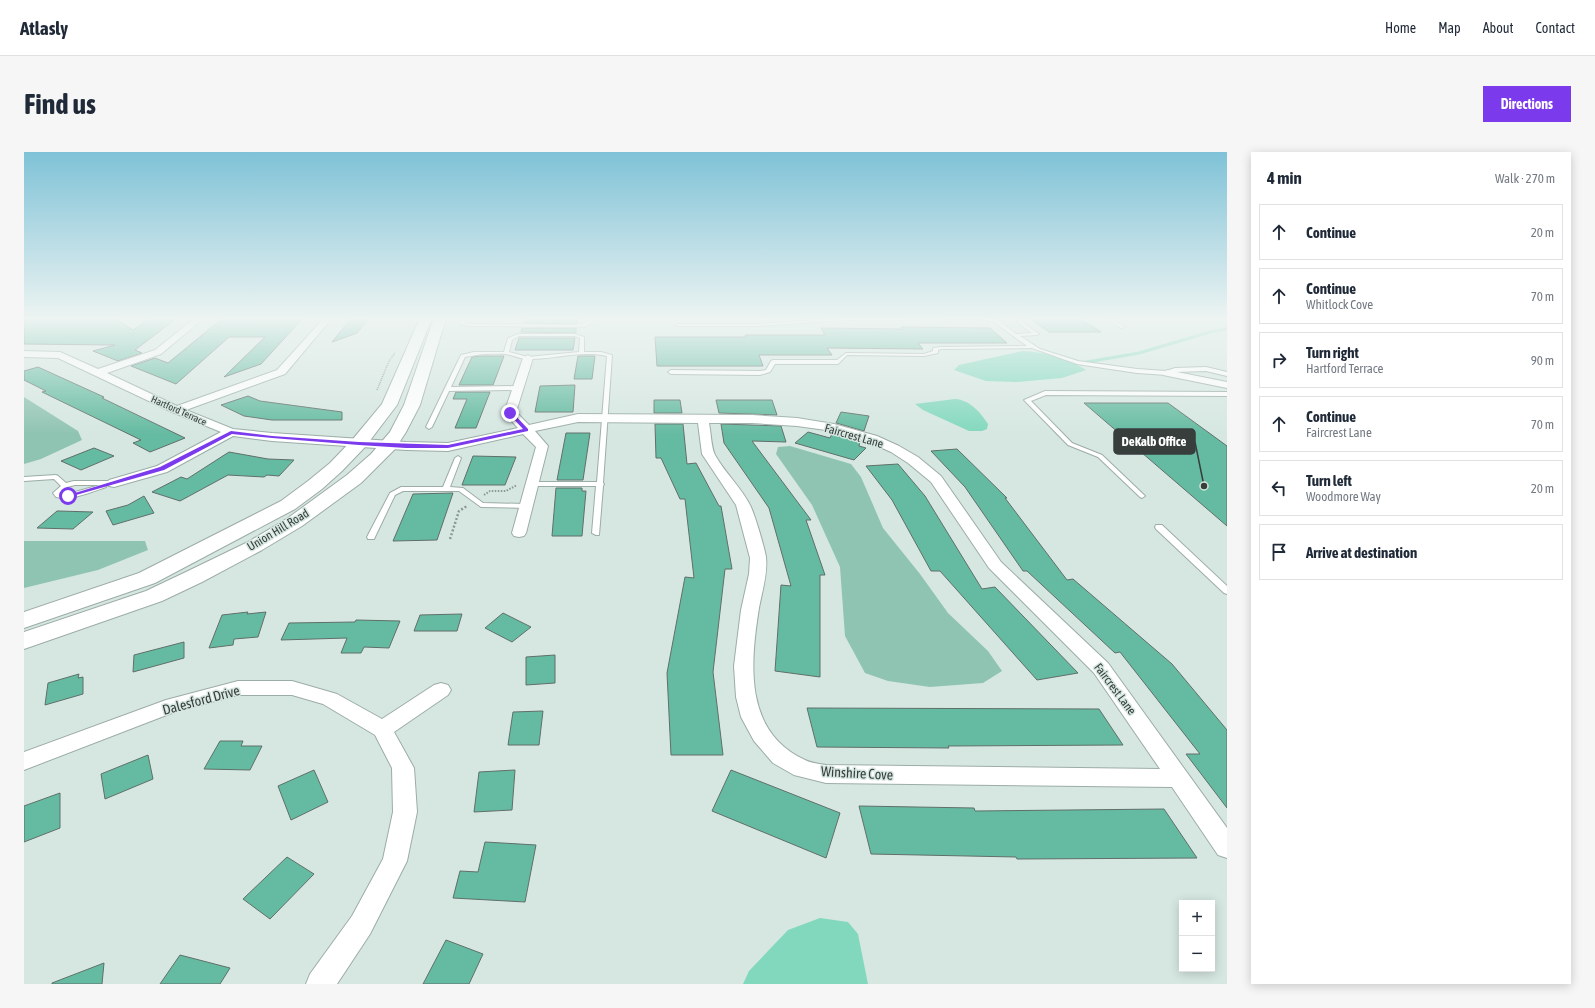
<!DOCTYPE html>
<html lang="en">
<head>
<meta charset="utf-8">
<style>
	body { margin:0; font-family:"Asap Condensed",sans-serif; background:#f6f6f7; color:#1f2937 }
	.controls { position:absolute; right:12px; bottom:12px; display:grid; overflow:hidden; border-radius:0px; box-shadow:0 2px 10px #0003 }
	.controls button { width:36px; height:36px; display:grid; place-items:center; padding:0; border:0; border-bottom:1px solid #e0e1e3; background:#fff; color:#1f2937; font:20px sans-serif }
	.stop { position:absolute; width:12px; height:12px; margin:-9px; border:3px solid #7c3aed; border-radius:50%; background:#fff }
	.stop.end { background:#7c3aed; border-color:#fff; box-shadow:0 1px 4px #0008 }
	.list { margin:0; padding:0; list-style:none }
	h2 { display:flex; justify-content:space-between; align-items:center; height:52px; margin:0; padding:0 16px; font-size:17px }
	h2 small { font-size:13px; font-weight:400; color:#747a83 }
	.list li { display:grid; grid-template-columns:26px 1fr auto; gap:12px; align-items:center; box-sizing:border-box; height:56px; margin:0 8px 8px; padding:0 8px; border:1px solid #e0e1e3; border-radius:0px }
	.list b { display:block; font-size:15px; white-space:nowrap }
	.list p { margin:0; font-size:13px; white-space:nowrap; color:#747a83 }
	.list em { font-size:13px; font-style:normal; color:#747a83 }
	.icon { flex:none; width:22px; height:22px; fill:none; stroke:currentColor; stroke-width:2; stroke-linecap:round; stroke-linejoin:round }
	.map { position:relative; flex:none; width:1203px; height:832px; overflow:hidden; border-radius:0px }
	header { display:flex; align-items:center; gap:24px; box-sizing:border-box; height:56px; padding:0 20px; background:#fff; border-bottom:1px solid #e0e1e3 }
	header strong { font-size:19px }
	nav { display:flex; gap:22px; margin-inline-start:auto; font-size:14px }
	.intro { display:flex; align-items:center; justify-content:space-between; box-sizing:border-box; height:96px; padding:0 24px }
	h1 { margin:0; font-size:28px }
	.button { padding:10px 18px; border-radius:0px; background:#7c3aed; color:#fff; font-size:14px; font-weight:700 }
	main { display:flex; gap:24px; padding:0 24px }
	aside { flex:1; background:#fff; border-radius:0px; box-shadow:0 2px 10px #0003 }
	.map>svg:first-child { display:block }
	.green { fill:#90c4b2 }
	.water { fill:#82d8bd }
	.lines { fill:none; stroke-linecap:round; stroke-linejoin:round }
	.stream { stroke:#82d8bd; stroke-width:3 }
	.building { fill:#65bba1; stroke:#606f69 }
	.lane-casing { stroke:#9caca6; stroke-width:2 }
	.street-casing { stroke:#9caca6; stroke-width:2 }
	.secondary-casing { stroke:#9caca6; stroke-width:2 }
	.path-far2 { stroke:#8b9793; stroke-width:1.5; stroke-dasharray:1 1; stroke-linecap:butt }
	.path-far1 { stroke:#8b9793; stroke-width:2; stroke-dasharray:1.5 1.5; stroke-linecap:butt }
	.path { stroke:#8b9793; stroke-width:2.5; stroke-dasharray:2 2; stroke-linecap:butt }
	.lane { fill:#fff; fill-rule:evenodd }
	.street { fill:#fff; fill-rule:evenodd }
	.secondary { fill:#fff; fill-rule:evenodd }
	.route { fill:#7c3aed }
	.labels { text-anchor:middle; stroke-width:3; stroke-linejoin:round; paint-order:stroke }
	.far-street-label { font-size:10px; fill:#373e3c; stroke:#d6e7e1 }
	.street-label { font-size:12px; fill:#373e3c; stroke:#d6e7e1 }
	.near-street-label { font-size:14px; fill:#373e3c; stroke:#d6e7e1 }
	.leader { fill:none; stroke:#373e3c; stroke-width:1.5 }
	.callout-dot { fill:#373e3c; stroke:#d6e7e1; stroke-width:1.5 }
	.callout { fill:#373e3c; stroke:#373e3c; stroke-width:1.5 }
	.callout-label { font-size:13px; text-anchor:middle; font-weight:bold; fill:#fff }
</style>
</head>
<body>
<header>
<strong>Atlasly</strong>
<nav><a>Home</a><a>Map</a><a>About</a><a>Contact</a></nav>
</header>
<div class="intro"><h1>Find us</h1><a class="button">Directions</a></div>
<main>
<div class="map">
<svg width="1203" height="832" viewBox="0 0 1203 832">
	<rect width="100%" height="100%" fill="#d6e7e1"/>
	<path class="green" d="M0,245L54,279L58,288L17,307L0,312Z
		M766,294L827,312L837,325L859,376L896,422L924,461L964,499L978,519L959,531L906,535L864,529L841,521L821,484L816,415L788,353L752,302L754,295Z
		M0,389H121L124,398L74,418L0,436Z"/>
	<path class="water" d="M999,199C1020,200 1044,206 1062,218L1038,226L993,230L962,229L930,218L935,213Z
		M931,247C946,248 956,260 964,272L963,277L958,279H945L899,258L891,252Z
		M796,766L824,770L834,782L844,832H719L725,819L764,778Z"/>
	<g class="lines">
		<path class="stream" d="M1057,211L1115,201L1186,180L1203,177"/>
	</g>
	<path class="building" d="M0,166H90L109,178L127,166H153L111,198L118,201L94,209L69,199L91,193L0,192Z
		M199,166H279L237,212L200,225L241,185H205L152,232L107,214L131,206L144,211Z
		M502,166H554L553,171L549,172L500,171Z
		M1005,166H1055L1077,180H1025Z
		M344,167L333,181L308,190L326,168Z
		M877,175L966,176L983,191H894L899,197L803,196L808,203H735L739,214H633L631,185H722L721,183H801L797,176L879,177Z
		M498,176H552V181L497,180Z
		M495,186H551L549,198H491Z
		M456,204H480L469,233H435L448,205Z
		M554,204H571L568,227H550Z
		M14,215L80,245L78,246L161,286L126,300L109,291L117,288L18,240L22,239L0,228V219Z
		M551,233L549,260H511L516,234Z
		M432,240H466L452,276H431L443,247H429Z
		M224,244L236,249L318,260V268H248L220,264L197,253Z
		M630,248H656L658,261H630Z
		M692,248H748L753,263L695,261Z
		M1060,251H1144L1203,294V374Z
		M817,260L845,264L840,279L812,271Z
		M631,272H659L663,312L672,311L695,354H697L708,417H701L689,520L699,603H647L643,521L661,425L670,426L661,347H656L637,306H632Z
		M697,272L757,274L762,290L728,289L787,368H782L801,423H796V525L751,519L757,433L767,434L745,356L700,291Z
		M784,280L806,286L809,280L836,289L835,294L842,296L830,308L771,291Z
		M542,281H566L559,328H533Z
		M70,296L90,304L57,318L37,309Z
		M933,297L983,346H981L1043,428L1049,427L1148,512L1203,578V656L1162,602H1176L1096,500L1091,501L1003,419H999L941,335L907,299Z
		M205,300L244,307L270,308L255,324L243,323L240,325L204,323L156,349L128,340L157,325L163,327Z
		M449,304L492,305L481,333H438Z
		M874,312L901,344L958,437L971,435L1054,521L1013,528L916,419H907L868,348L842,314Z
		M532,336H558V339H562L558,384H528Z
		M429,341L413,388L369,389L389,342Z
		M120,344L130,361L89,373L82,359L104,353Z
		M33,359H35L69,360L49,377L13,376Z
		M224,460L223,462L242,460L234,485L210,487L209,493L185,496L198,463Z
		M479,461L507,475L488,490L461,476Z
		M438,462L433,479H390L396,463Z
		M332,468L376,469L365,496L340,495L337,501H317L323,486L257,488L265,471L331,470Z
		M160,490V506L109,520L110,503Z
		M531,503V531L502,533V505Z
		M55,522L54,526L59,525V542L21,553L24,531Z
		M783,556L1075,557L1099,593L924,594L925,596L793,595Z
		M519,559L515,593H484L489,560Z
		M196,589H219L217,594H238L226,618L180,617Z
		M124,603L129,627L81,647L77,622Z
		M290,618L304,650L267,668L254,634Z
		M491,618L488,658L450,660L455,620Z
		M707,618L816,661L802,706L688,659Z
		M36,641V676L0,690V654Z
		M835,654L950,656L951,659L1140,657L1173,706L993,707L992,705L847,702Z
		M461,690L512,693L501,750L429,746L436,719L454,720Z
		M263,705L290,722L246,767L219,747Z
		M422,788L459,802L445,832H399Z
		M156,803L206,816L196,832H136Z
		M80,811L78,832H28V831Z"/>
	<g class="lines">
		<g class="lane-casing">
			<path id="lane" d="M437,166H441L440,169L441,171L450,172L549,173L560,172L564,169V166H568V170L563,174L549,175L450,174L438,173L436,169Z
				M820,166H964L974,168L992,182L1008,181L993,170V169L995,168L1015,182L1013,183L996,184L1016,197L1054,209L1113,217L1142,219L1151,216L1182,215L1203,220V224L1182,219L1152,220L1143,223L1113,221L1053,212L1008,196L917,197L914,198V201L900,204L823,203L814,212H751L746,220L736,223L647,222L644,220L647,218L736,219L742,218L747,209L749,208H813L822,201L900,202L909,199V196L917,195L1003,194L970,170L960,167L820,168L736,174H654L652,173L654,172H736Z
				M1081,166H1085L1101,175L1097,176Z
				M494,182H551L560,185V200H577L588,203L579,331L580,332L579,334L575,383H572L568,381L572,334H508L505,332L508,330H573L583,204C558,198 531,207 506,207C498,208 489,203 481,202C468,201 454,202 441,205L427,235L494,234L497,236L494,238L425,239L408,275L405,277L402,275L437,203L450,200H480L484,186ZM495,184H551L556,186L555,200L504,205L485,200L488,188Z
				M1021,239L1203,240V244L1022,243L1007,249L1048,291L1078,303L1120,343L1121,344L1118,346L1116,345L1074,305L1044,293L1000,248Z
				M434,304L437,306L426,335L439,336L459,351L502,352H505L506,354L505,356L457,355L435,339H379L371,343L350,387H344L343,385L366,341L377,335H419L431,306Z
				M32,323L34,324L42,331L50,329H90L93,331L90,333H83L82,335C67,340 48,349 32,345L29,341L37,334L30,327L0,329V325ZM51,333H76L44,342L36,341L43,335Z
				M1132,373H1138L1203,434V442L1200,441L1132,377L1131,375Z"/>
		</g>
		<g class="street-casing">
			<path id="street" d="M171,166H180L137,202L83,221L153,254L253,218L300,166H308L261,222L162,258L209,277L248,281L382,290L424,291L494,276L480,261L499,206L504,203L509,206L492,260L505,273L554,262L728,263L773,266L810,272L853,284L875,294L894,305L917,324L977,410L1084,511L1203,676V706L1194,703L1148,635L802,631L770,623L749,611L730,589L717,565L712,545L710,514L717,458L725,422L726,406L712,353L678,302L674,271L554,270L511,279L524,294L502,381L500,384L495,385L490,384L488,381L512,295L499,282L424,299L382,298L248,289L209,284L143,320L90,335L85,334L83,331L85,328L133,314L197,280L148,260L34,206L0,205V199L36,200L74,217L131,198ZM685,271H728L773,274L809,279L845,290L867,300L884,311L907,330L965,416L1070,521L1136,617L802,613C795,612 787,611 781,608C720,580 726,513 735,456C738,440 744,421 742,405C740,394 731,363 726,353C717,335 701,321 691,303C687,295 687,280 685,271Z
				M1143,218L1203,230V236L1139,223L1138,221Z
				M214,529H268L313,542L358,567L410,533L417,531L424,533L427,538L424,543L370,580L390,616L393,660L383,709L346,782L313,832H282L286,822L328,764L359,707L369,660L368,616L351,583L299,552L268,543H214L153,559L0,618V600L142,548Z"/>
		</g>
		<g class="secondary-casing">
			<path id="secondary" d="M396,166H408L373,253L341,295L318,319L298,337L271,357L131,431L0,476V460L115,421L257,349L284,329L306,311L329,287L358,252Z
				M410,166H422L396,253L382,280L371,297L337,331L278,374L238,398L178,430L138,449L0,497V480L122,439L162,420L224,390L264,366L323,323L347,302L366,280L380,253Z"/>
		</g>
		<path class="path-far2" d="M353,238L365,209L371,201"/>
		<path class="path-far1" d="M460,343L466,339H482L493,333"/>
		<path class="path" d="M426,387L435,359L443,354"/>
		<use href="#lane" class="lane"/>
		<use href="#street" class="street"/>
		<use href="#secondary" class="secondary"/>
	</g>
	<linearGradient id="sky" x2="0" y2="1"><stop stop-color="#7fc2d7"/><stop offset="0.59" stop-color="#edf4f2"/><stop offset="1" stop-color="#edf4f2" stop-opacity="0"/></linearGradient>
	<rect width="1203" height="282" fill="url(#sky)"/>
	<path class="route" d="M485,260H488L504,277V279L424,296H382L335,293L248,286L208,282L140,318L45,345L41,344L136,315L207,279L248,284L335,290L424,293L499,277L485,262Z"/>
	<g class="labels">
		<g class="far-street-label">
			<text transform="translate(155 258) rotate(24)" y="4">Hartford Terrace</text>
		</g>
		<g class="street-label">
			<text transform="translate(830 284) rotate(16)" y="4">Faircrest Lane</text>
			<text transform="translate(254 378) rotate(-31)" y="4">Union Hill Road</text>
			<text transform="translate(1091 537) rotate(53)" y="4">Faircrest Lane</text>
		</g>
		<g class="near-street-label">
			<text transform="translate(177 548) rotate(-15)" y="5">Dalesford Drive</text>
			<text transform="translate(833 621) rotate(3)" y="5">Winshire Cove</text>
		</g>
	</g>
	<path class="leader" d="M1180 334L1171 290"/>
	<circle class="callout-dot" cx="1180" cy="334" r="4"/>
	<rect class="callout" x="1090" y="277" width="81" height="25" rx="4"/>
	<g class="callout-label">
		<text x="1130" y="294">DeKalb Office</text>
	</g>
</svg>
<div class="controls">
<button>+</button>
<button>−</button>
</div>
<div class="stop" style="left:44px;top:344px"></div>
<div class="stop end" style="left:486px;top:261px"></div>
</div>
<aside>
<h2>4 min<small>Walk · 270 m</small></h2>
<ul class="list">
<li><svg class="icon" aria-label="ahead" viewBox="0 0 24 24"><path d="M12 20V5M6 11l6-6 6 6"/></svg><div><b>Continue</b></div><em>20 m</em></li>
<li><svg class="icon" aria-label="ahead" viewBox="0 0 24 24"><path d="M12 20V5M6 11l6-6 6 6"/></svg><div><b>Continue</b><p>Whitlock Cove</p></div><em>70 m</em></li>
<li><svg class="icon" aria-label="right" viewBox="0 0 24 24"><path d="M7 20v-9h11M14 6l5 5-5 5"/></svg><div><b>Turn right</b><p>Hartford Terrace</p></div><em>90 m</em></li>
<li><svg class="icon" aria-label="ahead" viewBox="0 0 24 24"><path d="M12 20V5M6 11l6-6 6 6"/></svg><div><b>Continue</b><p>Faircrest Lane</p></div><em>70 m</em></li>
<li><svg class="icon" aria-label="left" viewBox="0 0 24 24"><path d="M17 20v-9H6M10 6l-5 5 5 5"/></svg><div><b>Turn left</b><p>Woodmore Way</p></div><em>20 m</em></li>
<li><svg class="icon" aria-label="arrive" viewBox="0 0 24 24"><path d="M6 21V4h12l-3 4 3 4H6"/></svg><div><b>Arrive at destination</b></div></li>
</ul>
</aside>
</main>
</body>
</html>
